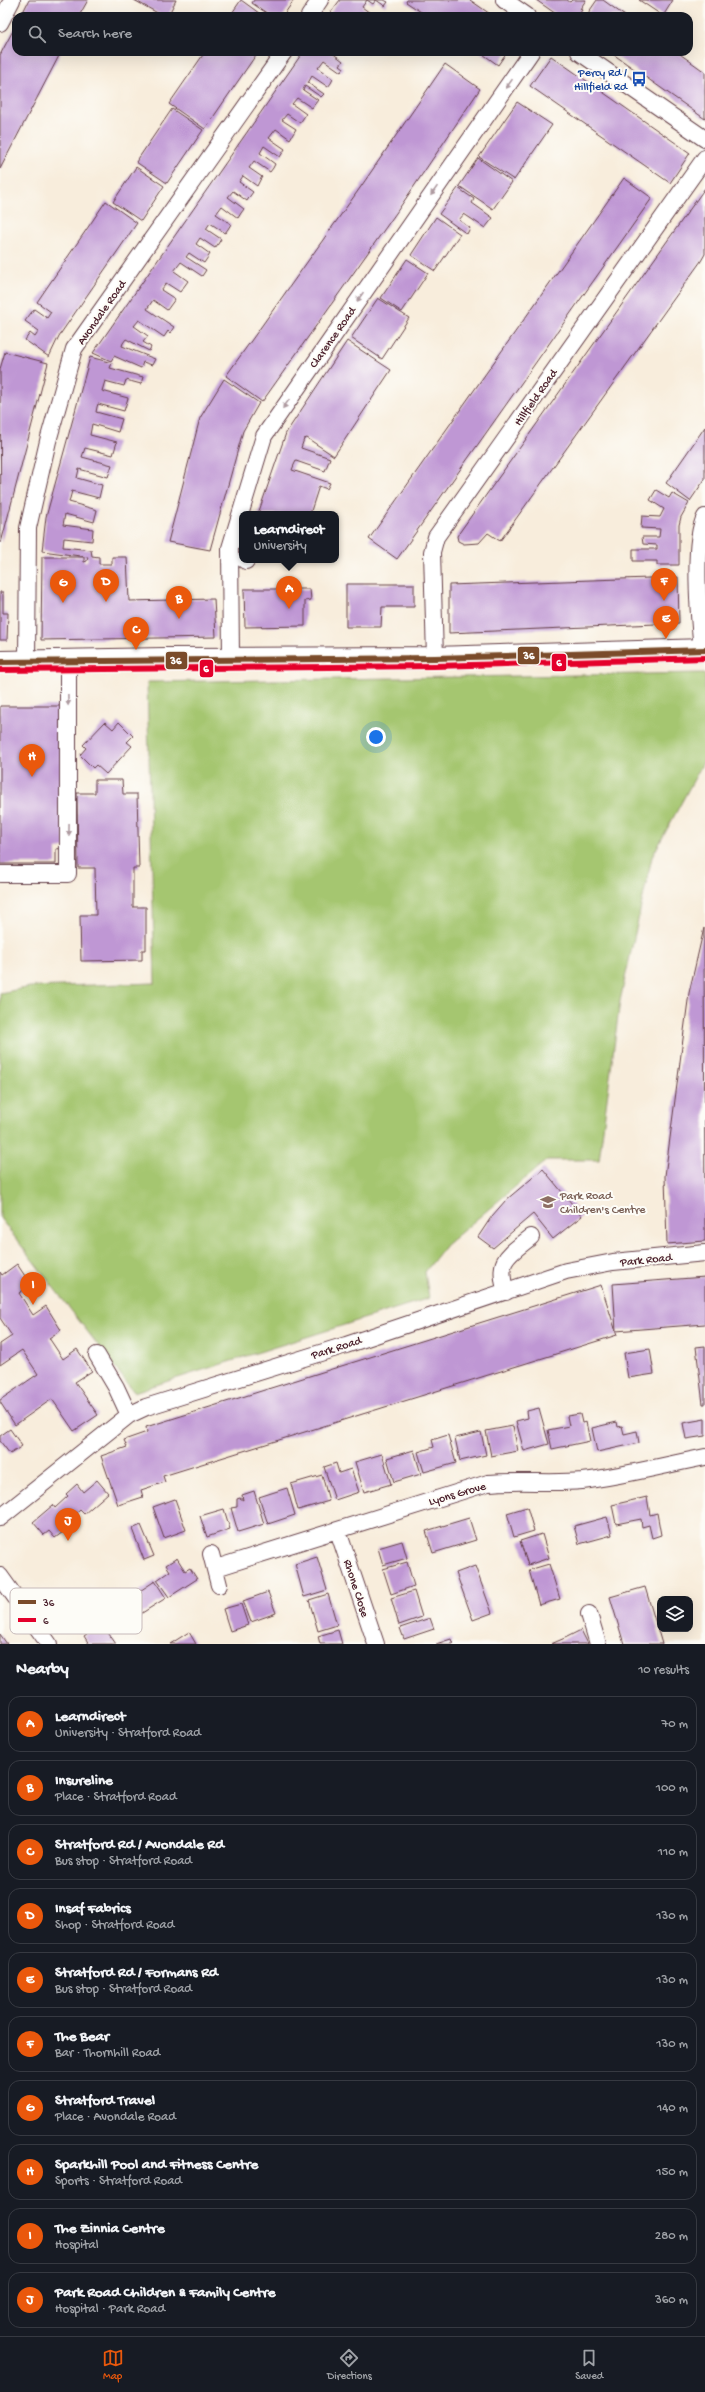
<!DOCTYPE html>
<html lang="en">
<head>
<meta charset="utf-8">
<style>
	body { margin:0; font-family:"Gochi Hand",sans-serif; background:#20242c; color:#f1f3f6 }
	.controls { position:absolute; right:12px; bottom:12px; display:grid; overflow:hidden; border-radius:8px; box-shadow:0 4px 16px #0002 }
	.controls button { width:36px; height:36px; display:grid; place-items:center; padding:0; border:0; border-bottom:1px solid #363941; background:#171b24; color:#f1f3f6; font:20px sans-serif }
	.you { position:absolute; left:376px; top:737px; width:14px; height:14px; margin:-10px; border:3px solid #fff; border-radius:50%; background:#1a73e8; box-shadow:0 0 0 6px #1a73e833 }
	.badge { display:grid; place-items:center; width:26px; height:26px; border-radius:50%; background:#ea580c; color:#fff; font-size:13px; font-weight:700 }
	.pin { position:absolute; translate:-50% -33px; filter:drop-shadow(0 1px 2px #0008) }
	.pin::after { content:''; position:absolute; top:21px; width:14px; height:12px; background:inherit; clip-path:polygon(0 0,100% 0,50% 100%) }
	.popup { position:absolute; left:239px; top:511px; width:100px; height:52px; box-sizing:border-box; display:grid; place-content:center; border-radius:8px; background:#171b24; filter:drop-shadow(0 1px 3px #0005); font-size:13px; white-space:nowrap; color:#9ea1a6 }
	.popup b { font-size:15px; color:#f1f3f6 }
	.popup::after { content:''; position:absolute; left:50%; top:100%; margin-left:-8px; border:8px solid transparent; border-top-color:#171b24 }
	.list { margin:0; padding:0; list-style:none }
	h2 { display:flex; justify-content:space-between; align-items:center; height:52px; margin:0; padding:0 16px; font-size:17px }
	h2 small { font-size:13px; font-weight:400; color:#9ea1a6 }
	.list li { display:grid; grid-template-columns:26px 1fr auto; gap:12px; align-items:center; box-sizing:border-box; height:56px; margin:0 8px 8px; padding:0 8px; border:1px solid #363941; border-radius:12px }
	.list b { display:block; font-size:15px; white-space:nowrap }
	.list p { margin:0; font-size:13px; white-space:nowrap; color:#9ea1a6 }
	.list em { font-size:13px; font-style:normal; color:#9ea1a6 }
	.icon { flex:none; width:22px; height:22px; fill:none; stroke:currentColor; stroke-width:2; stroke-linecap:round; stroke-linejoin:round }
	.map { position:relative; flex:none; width:705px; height:1644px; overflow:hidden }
	.search { position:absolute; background:#171b24; box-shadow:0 4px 16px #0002; left:12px; right:12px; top:12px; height:44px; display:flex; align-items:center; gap:10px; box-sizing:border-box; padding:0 14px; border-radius:12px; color:#9ea1a6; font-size:15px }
	.sheet { height:692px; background:#171b24 }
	nav { display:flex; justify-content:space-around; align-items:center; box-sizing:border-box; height:56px; border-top:1px solid #363941; background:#171b24; font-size:11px; color:#9ea1a6 }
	nav a { display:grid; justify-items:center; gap:2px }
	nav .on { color:#ea580c }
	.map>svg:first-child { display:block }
	.green { fill:#a5c66f; stroke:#78724d }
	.building { fill:#bf97d4 }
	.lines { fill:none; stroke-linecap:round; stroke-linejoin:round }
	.minor-casing { stroke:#643e46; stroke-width:18 }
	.highway-casing { stroke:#643e46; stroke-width:24 }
	.minor { stroke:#fff; stroke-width:16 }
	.highway { stroke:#fff; stroke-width:22 }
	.bus-1-casing { stroke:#fdfcf7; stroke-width:9 }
	.bus-2-casing { stroke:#fdfcf7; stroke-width:9 }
	.bus-1 { stroke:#7a4b2a; stroke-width:6 }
	.bus-2 { stroke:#e4002b; stroke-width:6 }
	.oneway { fill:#ae9aa0 }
	.labels { text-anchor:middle; stroke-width:4; stroke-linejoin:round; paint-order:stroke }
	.transit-label { font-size:12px; fill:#164399; stroke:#fdfcf7; text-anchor:end }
	.street-label { font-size:12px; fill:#4a1f2b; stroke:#fdfcf7 }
	.education-label { font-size:12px; fill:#785e54; stroke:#fdfcf7; text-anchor:start }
	.key { fill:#fdfcf7; stroke:#c7baba; stroke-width:1 }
	.key-label { font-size:11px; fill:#4a1f2b }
	.line-badge { stroke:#fdfcf7; stroke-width:1.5 }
	.badge-label { font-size:11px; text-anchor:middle; font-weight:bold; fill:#fff }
</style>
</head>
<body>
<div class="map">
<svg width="705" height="1644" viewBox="0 0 705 1644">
	<rect width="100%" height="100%" fill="#fdfcf7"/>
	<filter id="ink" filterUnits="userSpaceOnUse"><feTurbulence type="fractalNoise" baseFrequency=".025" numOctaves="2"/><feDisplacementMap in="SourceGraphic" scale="8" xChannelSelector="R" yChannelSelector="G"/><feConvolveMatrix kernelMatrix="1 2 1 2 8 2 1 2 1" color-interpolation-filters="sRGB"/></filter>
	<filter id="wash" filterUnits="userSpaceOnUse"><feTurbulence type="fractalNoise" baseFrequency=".012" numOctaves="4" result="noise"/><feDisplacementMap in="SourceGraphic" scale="16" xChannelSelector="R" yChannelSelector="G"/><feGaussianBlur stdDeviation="0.9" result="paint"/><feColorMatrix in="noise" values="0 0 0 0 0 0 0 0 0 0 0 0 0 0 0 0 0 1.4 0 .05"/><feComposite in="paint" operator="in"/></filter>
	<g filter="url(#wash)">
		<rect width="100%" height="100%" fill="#f8eddc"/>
		<path class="green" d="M705,673V759L652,857L620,1001L599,1160H547L446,1245L425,1272L429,1298L134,1392L0,1218V993L30,987L155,983L147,682Z"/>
		<g id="blocks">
			<path class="building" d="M29,0H88L79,16H21Z
				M134,0H176L168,16H163Z
				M241,0L263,16H230Z
				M254,0H294L283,16H271L252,3Z
				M340,0H367L362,7L374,16H328Z
				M367,0H384L388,2L385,6L376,0L373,4Z
				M407,0H470L493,16H427L406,2Z
				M536,0H567L570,2L572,0H586L580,9L582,10L578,16H559Z
				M597,0H603L625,16H586Z
				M639,0H673L663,16Z
				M16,25V52H61L0,169V55Z
				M205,52H258L205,129L169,104Z
				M303,52H331L343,61L340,65L344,68L341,72L324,60L318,68L333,79L331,83L328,87L312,76L308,83L324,94L321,97L305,86L303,90L318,100L314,105L312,108L297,98L292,104L306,114L300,123L287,114L282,120L296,129L290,139L276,129L269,138L285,149L280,157L264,146L260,153L275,164L273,168L270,172L254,161L249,168L262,177L260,180L257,186L243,176L239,182L253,192L250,196L247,201L233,191L228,197L244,209L241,213L238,218L222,206L216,214L231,224L228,229L225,233L210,223L206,229L221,239L218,244L215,248L200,238L196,244L210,254L204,263L189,253L186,257L206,270L202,276L181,262L174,271L188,281L180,292L166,283L165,285L161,290L175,299L167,310L153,300L147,309L174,327L170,333L168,331L164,337L139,320L134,326L148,336L143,342L151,347L149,351L126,339L123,343L122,346L155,359L152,365L143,362L141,368L114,356L111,361L93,353Z
				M480,52H507L498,65Z
				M610,52H677L705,72V119Z
				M551,56L690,153L670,183L530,86Z
				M445,64L480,89L396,213L262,402L226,376L360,188Z
				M517,102L552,125L514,180L479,157Z
				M172,109L203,130L167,183L136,162Z
				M478,158L512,182L493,209L459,186Z
				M136,167L164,186L141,221L113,202Z
				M624,178L652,198L397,559L369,539Z
				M458,188L474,199L472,203L493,218L485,228L464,214L459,220L470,228L467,234L439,214Z
				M705,188V254L701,261L500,541L488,533L479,543L464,544L458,541L457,536L469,519Z
				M106,201L137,223L59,336L49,357L25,340L30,333L35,337L39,331L25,321L34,309L47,318L51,312L37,302Z
				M436,217L460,234L435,271L411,255Z
				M407,259L428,273L402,312L381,298Z
				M378,298L409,318L382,359L351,338Z
				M347,341L391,370L334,456L307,438L304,439L301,448L330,458L325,471L296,461L294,465L292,470L330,483L327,489L319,486L310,514H258L286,433Z
				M5,352L48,363L1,543L0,369Z
				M90,357L112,363L110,368L143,377L141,384L126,380L124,386L105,381L102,391L128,398L124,411L98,404L97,407L96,412L122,419L118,432L92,424L90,435L117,442L113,455L85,448L82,457L112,465L108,477L79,469L77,478L102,485L99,498L72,491L69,502L97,510L94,522L65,514L63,525L93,529L92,541L64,538L63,547L91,550L92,556L99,557V564H112V557H127L129,601L214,599L216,637L41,640L42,557H84V562L87,561L88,557L42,551L46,517Z
				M224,379L259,403L243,431L210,550L168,542L200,418Z
				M705,427V479L690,501L666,483Z
				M656,490L669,498L672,493L689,503L681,517L679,525V565H657V561H633V549H657V545L643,544L642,537H659L660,529L641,528L642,516L660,517L664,509L650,500Z
				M678,577L679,623L449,633V585Z
				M346,584H414V607H382L381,627H346Z
				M244,589H310L311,600L305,601V626L245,627Z
				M0,592H3V613H8L7,640H0Z
				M0,706H64V848L56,849V864H0Z
				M105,722L113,729L119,722L133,736L127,742L132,746L106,774L96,765L93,768L80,755L86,748L83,745Z
				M95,780H122L123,794H137L139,868H133V907H146V950H142V960L81,961L80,915H96L95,868H78L77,793H95Z
				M704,928L705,1241L667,1244L665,1176L689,993Z
				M543,1169L582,1216L553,1239L533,1214L493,1248L478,1237L492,1216L506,1200Z
				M17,1264L31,1285L19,1293L33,1315L46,1306L61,1330L49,1338L63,1359L77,1349L92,1371L75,1382L98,1415L74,1431L52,1399L15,1425L0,1402V1400L38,1374L22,1350L0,1365V1344L12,1336L0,1318V1272L2,1275Z
				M705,1277V1324L616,1331L613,1284Z
				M601,1285L617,1335L163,1476L165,1482L141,1490L143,1497L118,1505L101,1456L127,1447L124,1440L147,1432L146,1427Z
				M705,1346V1404H703L696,1347Z
				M650,1349L654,1374L628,1378L624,1353Z
				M539,1408L549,1444L524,1451L516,1421L528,1418L527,1411Z
				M580,1414L582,1423L586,1422L590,1441L552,1449L548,1430L569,1426L567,1416Z
				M705,1419V1436L686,1439L683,1423Z
				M617,1422L618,1427L622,1426L624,1434L637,1431L639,1443L597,1452L592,1428Z
				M513,1426L518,1451L491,1456L486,1431Z
				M10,1429L22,1446L10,1454L0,1441V1436Z
				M481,1432L486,1455L460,1461L455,1438Z
				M448,1435L456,1463L424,1472L418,1452L434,1447L432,1440Z
				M414,1450L421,1474L394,1482L387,1458Z
				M382,1454L391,1484L364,1492L355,1462Z
				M336,1463L339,1473L351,1469L359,1492L335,1500L324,1467Z
				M322,1475L329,1501L298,1510L291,1484Z
				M97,1480L108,1493L84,1514L80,1510L64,1525L67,1529L55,1538L49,1531L44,1535L33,1522L53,1505L55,1508L68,1496L66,1494L77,1484L83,1492Z
				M287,1488L295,1515L268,1524L259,1497Z
				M254,1491L264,1524L238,1532L231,1508L237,1507V1499L240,1498L243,1500L242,1495Z
				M647,1497L650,1515L657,1513L661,1535L652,1538L649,1525L642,1527L641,1519L616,1524L612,1505Z
				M175,1499L186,1530L164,1538L153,1507Z
				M527,1507L534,1531L514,1537L507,1513Z
				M224,1509L230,1529L207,1537L200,1516Z
				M607,1517L612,1535L579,1544L574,1526Z
				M469,1518L476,1540L433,1553L426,1531Z
				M141,1525L154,1556L144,1560L132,1529Z
				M542,1534L549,1558L528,1565L520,1541Z
				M402,1541L407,1558L383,1565L378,1548Z
				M317,1557L327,1590L304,1597L295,1564Z
				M177,1558L185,1571L190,1568L197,1579L169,1597L157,1580L170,1571L166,1565Z
				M407,1562L414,1586L391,1594L383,1569Z
				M549,1564L560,1599L539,1605L529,1570Z
				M475,1566L492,1613L473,1620L456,1573Z
				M155,1581L166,1598L134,1618L123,1602Z
				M645,1587L662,1644H624L610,1597Z
				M414,1591L422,1617L399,1625L391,1598Z
				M268,1592L276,1613L251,1622L243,1601Z
				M328,1594L337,1625L318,1631L309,1600Z
				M87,1597L101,1619L79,1633L65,1612Z
				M241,1604L248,1625L230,1631L223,1609Z
				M430,1618L434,1629L404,1639L400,1628Z
				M102,1623L109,1634L116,1644H89L84,1636Z
				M338,1630L342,1644H320L318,1636Z
				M581,1630L588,1644H551L565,1638Z
				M189,1632L196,1644H170L178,1639Z
				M0,1634L7,1644H0Z
				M451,1639L453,1644H436Z"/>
		</g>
	</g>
	<g filter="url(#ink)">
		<use href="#blocks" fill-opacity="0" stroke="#643e46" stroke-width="1"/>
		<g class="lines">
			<g class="minor-casing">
				<path id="minor" d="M504,0L527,16
					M309,16L320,0
					M0,23L12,0
					M579,52L705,139
					M244,560L246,561
					M702,650C699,620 692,541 705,517
					M435,658L432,552L436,537L705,158
					M231,659L230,548L264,436L531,52
					M27,663L28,528L48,441L74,349L284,52
					M0,874H68V661
					M506,1292C496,1260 507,1256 531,1237
					M97,1355L116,1387L129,1415
					M0,1518L129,1415L146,1407L346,1345L566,1271L613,1262L705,1253
					M338,1531L376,1644
					M211,1554L219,1585
					M216,1568L488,1483C520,1480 551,1484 582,1481C623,1476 665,1465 705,1457
					M0,1576L49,1644
					M589,1614L598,1644"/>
			</g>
			<g class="highway-casing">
				<path id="highway" d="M0,662L165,659L435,658L705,650"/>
			</g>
			<use href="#minor" class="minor"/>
			<use href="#highway" class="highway"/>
			<g class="bus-1-casing">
				<path id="bus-1" d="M0,662L435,658L705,650"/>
			</g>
			<g class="bus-2-casing">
				<path id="bus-2" d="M0,670L435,666L705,658"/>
			</g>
			<use href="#bus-1" class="bus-1"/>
			<use href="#bus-2" class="bus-2"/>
		</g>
		<defs><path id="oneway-solid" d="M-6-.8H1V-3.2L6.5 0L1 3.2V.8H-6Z"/></defs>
		<g class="oneway">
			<use href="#oneway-solid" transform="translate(509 84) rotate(125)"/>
			<use href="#oneway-solid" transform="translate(434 191) rotate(125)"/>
			<use href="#oneway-solid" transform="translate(360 297) rotate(125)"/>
			<use href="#oneway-solid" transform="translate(286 404) rotate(125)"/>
			<use href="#oneway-solid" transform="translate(68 700) rotate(89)"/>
			<use href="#oneway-solid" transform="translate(69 830) rotate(91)"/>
		</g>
	</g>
	<defs>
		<g id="bus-bare" transform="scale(1.2)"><path d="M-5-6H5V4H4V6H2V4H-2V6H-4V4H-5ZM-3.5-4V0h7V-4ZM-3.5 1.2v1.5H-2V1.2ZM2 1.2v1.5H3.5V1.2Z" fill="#1a4fb4" stroke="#fdfcf7" stroke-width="2.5" paint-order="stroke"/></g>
		<g id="school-bare" transform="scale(1.2)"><path d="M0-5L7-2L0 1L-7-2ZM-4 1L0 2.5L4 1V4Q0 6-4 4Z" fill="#8d6e63" stroke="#fdfcf7" stroke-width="2.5" paint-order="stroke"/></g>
	</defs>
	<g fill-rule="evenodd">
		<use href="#bus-bare" x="639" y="79"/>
		<use href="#school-bare" x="548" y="1202"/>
	</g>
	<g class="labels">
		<g class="transit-label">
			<text x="627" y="76">Percy Rd /<tspan x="627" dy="14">Hillfield Rd</tspan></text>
		</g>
		<g class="street-label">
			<text transform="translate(101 312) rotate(-55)" y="4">Avondale Road</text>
			<text transform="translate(332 337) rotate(-55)" y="4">Clarence Road</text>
			<text transform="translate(535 397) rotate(-55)" y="4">Hillfield Road</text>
			<text transform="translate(646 1259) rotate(-6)" y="4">Park Road</text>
			<text transform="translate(336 1347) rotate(-18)" y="4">Park Road</text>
			<text transform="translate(457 1493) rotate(-16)" y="4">Lyons Grove</text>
			<text transform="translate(357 1588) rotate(72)" y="4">Rhone Close</text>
		</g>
		<g class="education-label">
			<text x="560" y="1199">Park Road<tspan x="560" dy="14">Children's Centre</tspan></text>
		</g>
	</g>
	<rect x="10" y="1588" width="132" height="46" rx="6" class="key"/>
	<rect x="18" y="1600" width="18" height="4" fill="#7a4b2a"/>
	<rect x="18" y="1618" width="18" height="4" fill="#e4002b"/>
	<g class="key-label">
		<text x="43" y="1606">36</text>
		<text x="43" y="1624">6</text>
	</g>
	<g class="line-badge">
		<rect x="517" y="646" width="23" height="19" rx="4" fill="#7a4b2a"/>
		<rect x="165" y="651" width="23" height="19" rx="4" fill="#7a4b2a"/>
		<rect x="551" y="653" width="16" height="19" rx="4" fill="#e4002b"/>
		<rect x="199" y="659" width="15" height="19" rx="4" fill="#e4002b"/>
	</g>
	<g class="badge-label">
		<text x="529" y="659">36</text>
		<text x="176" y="664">36</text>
		<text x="559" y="666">6</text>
		<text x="206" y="672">6</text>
	</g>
</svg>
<div class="controls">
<button><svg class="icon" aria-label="layers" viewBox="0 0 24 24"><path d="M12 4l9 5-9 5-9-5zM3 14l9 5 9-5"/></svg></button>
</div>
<div class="you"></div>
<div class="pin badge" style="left:289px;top:609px">A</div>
<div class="popup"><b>Learndirect</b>University</div>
<div class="pin badge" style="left:179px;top:619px">B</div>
<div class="pin badge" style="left:136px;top:650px">C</div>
<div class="pin badge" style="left:106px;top:602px">D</div>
<div class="pin badge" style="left:666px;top:639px">E</div>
<div class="pin badge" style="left:664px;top:601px">F</div>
<div class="pin badge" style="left:63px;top:603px">G</div>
<div class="pin badge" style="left:32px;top:777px">H</div>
<div class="pin badge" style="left:33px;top:1305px">I</div>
<div class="pin badge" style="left:68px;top:1541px">J</div>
<div class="search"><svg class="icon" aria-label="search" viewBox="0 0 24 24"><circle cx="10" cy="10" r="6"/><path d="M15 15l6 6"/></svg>Search here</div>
</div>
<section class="sheet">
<h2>Nearby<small>10 results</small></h2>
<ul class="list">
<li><span class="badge">A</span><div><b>Learndirect</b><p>University · Stratford Road</p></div><em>70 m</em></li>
<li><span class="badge">B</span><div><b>Insureline</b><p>Place · Stratford Road</p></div><em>100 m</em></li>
<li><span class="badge">C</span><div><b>Stratford Rd / Avondale Rd</b><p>Bus stop · Stratford Road</p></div><em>110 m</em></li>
<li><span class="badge">D</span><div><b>Insaf Fabrics</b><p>Shop · Stratford Road</p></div><em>130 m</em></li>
<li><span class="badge">E</span><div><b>Stratford Rd / Formans Rd</b><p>Bus stop · Stratford Road</p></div><em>130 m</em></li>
<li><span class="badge">F</span><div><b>The Bear</b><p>Bar · Thornhill Road</p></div><em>130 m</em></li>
<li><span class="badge">G</span><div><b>Stratford Travel</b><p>Place · Avondale Road</p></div><em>140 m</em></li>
<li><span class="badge">H</span><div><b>Sparkhill Pool and Fitness Centre</b><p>Sports · Stratford Road</p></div><em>150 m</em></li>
<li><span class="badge">I</span><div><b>The Zinnia Centre</b><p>Hospital</p></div><em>280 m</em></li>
<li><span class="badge">J</span><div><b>Park Road Children &amp; Family Centre</b><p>Hospital · Park Road</p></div><em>360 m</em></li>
</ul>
</section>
<nav>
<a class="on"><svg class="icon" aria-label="map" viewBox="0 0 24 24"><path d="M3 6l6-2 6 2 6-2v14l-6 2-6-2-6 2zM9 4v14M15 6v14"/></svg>Map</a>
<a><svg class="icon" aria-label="directions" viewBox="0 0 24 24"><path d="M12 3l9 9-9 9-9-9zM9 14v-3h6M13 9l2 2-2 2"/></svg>Directions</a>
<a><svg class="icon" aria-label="saved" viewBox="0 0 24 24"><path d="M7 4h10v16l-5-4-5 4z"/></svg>Saved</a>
</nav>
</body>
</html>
